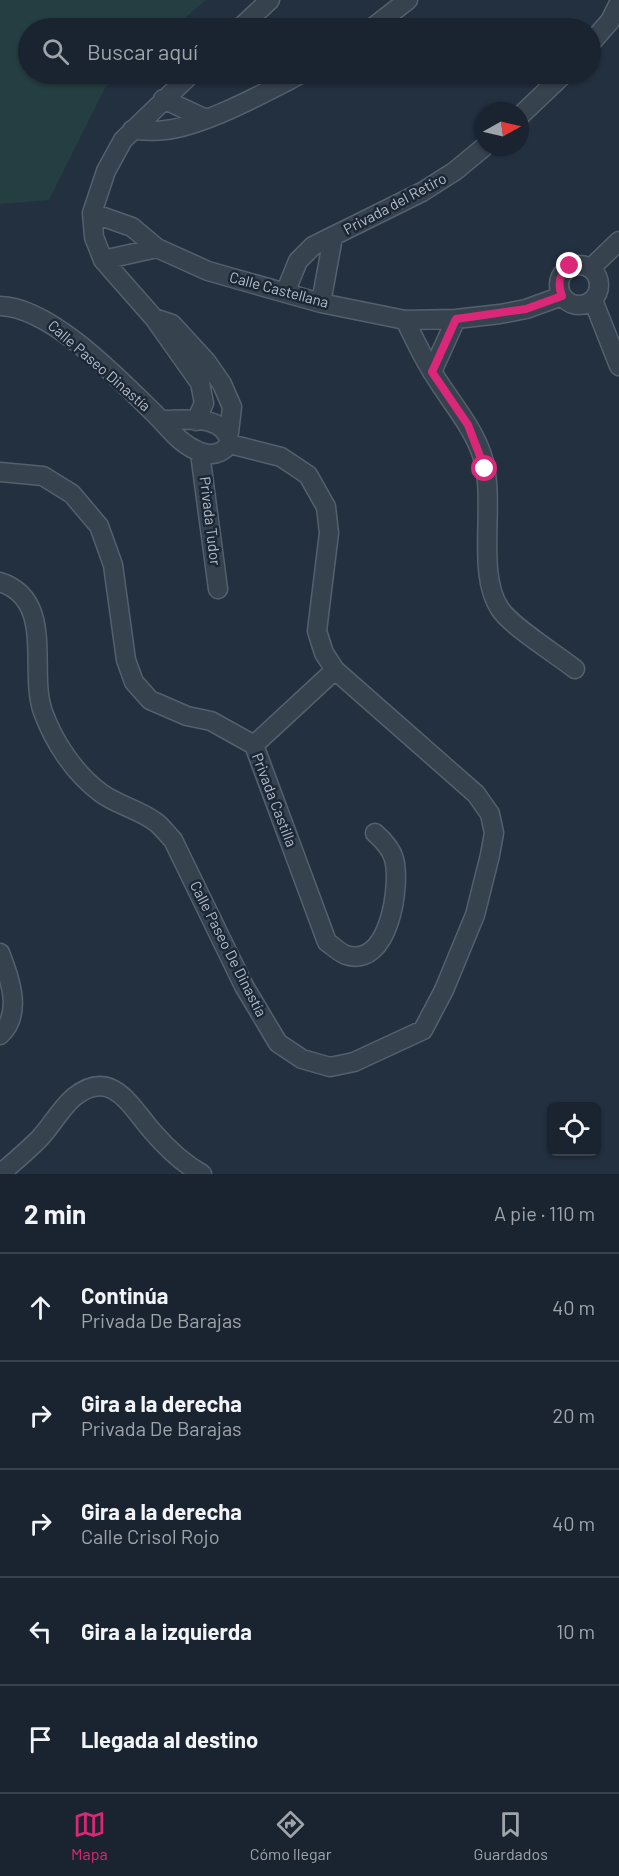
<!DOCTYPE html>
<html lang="es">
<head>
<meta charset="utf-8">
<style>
	body { margin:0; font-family:Barlow,sans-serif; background:#27303c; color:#f1f3f6 }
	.controls { position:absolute; right:18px; bottom:18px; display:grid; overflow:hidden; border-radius:9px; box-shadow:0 2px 4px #0004 }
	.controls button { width:54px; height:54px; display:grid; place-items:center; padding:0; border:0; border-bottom:2px solid #38414c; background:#1a2430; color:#f1f3f6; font:30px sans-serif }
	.compass { position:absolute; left:475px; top:102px; width:54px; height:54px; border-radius:50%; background:#1a2430; box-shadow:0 2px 4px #0004; rotate:82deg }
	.stop { position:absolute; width:18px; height:18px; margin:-14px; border:4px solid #db2777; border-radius:50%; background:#fff }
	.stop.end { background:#db2777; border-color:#fff; box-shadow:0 2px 6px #0008 }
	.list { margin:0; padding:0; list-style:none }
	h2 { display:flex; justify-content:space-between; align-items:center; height:78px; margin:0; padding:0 24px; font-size:26px }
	h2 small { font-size:20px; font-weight:400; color:#9fa4ab }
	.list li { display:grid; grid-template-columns:39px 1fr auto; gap:18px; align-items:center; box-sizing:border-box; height:108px; padding:0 24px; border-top:2px solid #38414c }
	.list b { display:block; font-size:22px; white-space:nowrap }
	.list p { margin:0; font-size:20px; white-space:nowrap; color:#9fa4ab }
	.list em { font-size:20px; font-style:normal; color:#9fa4ab }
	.icon { flex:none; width:33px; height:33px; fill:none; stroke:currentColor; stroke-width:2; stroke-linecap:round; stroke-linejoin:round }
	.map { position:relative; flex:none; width:619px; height:1174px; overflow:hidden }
	.search { position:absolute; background:#1a2430; box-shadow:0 2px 4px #0004; left:18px; right:18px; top:18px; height:66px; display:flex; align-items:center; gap:15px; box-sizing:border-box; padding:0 21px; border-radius:33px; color:#9fa4ab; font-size:22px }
	.sheet { height:618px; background:#1a2430 }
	nav { display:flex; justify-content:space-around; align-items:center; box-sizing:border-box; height:84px; border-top:2px solid #38414c; background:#1a2430; font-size:16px; color:#9fa4ab }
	nav a { display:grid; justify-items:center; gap:3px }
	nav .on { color:#db2777 }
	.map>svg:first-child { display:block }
	.green { fill:#253e41 }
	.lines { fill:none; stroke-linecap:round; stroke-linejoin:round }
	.minor-casing { stroke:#55606d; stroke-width:21 }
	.minor { stroke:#37424f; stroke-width:18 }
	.route { stroke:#db2777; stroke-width:8 }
	.labels { text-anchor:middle; stroke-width:5; stroke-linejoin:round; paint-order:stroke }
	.street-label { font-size:15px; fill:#b4bdca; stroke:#1c2735 }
</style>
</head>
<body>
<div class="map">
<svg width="619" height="1174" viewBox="0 0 619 1174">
	<rect width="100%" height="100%" fill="#233040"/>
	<path class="green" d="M0,0H206L173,28H28V74H122L105,88L49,200L0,204Z"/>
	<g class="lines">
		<g class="minor-casing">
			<path id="minor" d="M240,28L270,0
				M372,28L408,0
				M590,44L610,21L619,3
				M191,74L123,140L106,171L92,213L94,237L103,260L154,318L200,383L204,403L196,421
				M163,99L204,118
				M520,116L564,74
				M132,130C143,130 154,132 165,130C204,126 266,92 301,74
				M92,213L132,227L157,248L208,271L321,303L405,320L456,319L500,314L526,309L562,296
				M103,260L157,248
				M559 285a20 20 0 1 1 40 0a20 20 0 1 1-40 0Z
				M591,268L619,241
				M285,293L298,261L313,246L422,192L455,171L484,147
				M593,300L619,366
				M321,303L333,237
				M0,306C51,307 120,380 156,415C169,428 180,444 198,451C211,457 221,454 230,444C226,413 184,420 161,420
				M154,318L172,324L206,361L222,384L232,407L229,433
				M405,320C414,338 422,356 433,373C449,400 472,425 482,455C497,501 475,572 500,609C512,627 556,654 575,669
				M432,372L456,319
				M200,453L218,589
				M0,472L43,476L72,494L99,526L113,565L126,660L134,682L150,700L187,716L211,721L254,745L327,942C333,946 340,953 346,955C389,969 401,886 394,859C391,848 383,840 375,833
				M0,582C56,600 28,671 43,712C54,742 74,773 101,793C117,805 141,810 157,823C163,828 167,834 173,840L244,986L278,1043L302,1059L330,1067L354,1062L423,1030L444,990L475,915L490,855L494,833L490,814L476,794L335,670L324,653L317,631L329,533L326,507L308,475L281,457L230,444
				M254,745L335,670
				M0,953C10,978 23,1014 0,1035
				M0,1174C13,1163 26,1152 38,1140C51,1127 60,1109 74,1097C112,1067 130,1106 153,1132C166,1147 184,1164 202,1174"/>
		</g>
		<use href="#minor" class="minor"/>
	</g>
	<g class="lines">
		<path class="route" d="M485,469L468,425L432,372L456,319L526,309L562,296C557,283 559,274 570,266"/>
	</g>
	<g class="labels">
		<g class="street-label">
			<text transform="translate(395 204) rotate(-28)" y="5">Privada del Retiro</text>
			<text transform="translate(279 290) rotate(15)" y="5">Calle Castellana</text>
			<text transform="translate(99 366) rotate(41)" y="5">Calle Paseo Dinastía</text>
			<text transform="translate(210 521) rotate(83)" y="5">Privada Tudor</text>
			<text transform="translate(274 800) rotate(69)" y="5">Privada Castilla</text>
			<text transform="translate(228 949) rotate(63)" y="5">Calle Paseo De Dinastía</text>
		</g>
	</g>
</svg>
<div class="controls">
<button><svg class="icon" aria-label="locate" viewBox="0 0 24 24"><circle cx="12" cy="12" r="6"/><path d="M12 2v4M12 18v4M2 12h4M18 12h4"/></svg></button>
</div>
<svg class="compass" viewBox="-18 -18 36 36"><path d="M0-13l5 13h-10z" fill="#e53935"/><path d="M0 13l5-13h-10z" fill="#9fa4ab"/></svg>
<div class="stop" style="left:485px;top:469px"></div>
<div class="stop end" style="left:570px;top:266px"></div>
<div class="search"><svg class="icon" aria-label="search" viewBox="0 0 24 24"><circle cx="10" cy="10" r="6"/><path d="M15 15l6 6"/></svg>Buscar aquí</div>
</div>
<section class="sheet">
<h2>2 min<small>A pie · 110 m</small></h2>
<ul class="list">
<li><svg class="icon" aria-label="ahead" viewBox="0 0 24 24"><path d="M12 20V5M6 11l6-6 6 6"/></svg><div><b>Continúa</b><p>Privada De Barajas</p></div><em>40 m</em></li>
<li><svg class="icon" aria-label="right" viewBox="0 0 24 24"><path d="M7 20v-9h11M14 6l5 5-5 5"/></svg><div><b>Gira a la derecha</b><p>Privada De Barajas</p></div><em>20 m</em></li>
<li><svg class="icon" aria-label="right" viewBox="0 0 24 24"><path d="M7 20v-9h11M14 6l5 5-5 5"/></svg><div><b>Gira a la derecha</b><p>Calle Crisol Rojo</p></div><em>40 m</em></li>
<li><svg class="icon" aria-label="left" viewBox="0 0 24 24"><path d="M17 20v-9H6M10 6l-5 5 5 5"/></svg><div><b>Gira a la izquierda</b></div><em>10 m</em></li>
<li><svg class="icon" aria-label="arrive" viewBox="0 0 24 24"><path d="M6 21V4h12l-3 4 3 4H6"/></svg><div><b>Llegada al destino</b></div></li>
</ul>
</section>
<nav>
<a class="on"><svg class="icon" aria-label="map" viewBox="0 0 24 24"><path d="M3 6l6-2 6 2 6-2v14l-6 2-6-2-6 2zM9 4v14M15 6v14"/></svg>Mapa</a>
<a><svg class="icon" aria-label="directions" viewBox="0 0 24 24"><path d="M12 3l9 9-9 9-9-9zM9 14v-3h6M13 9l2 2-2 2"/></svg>Cómo llegar</a>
<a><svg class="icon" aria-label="saved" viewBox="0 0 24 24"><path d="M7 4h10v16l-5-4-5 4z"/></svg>Guardados</a>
</nav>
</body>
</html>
